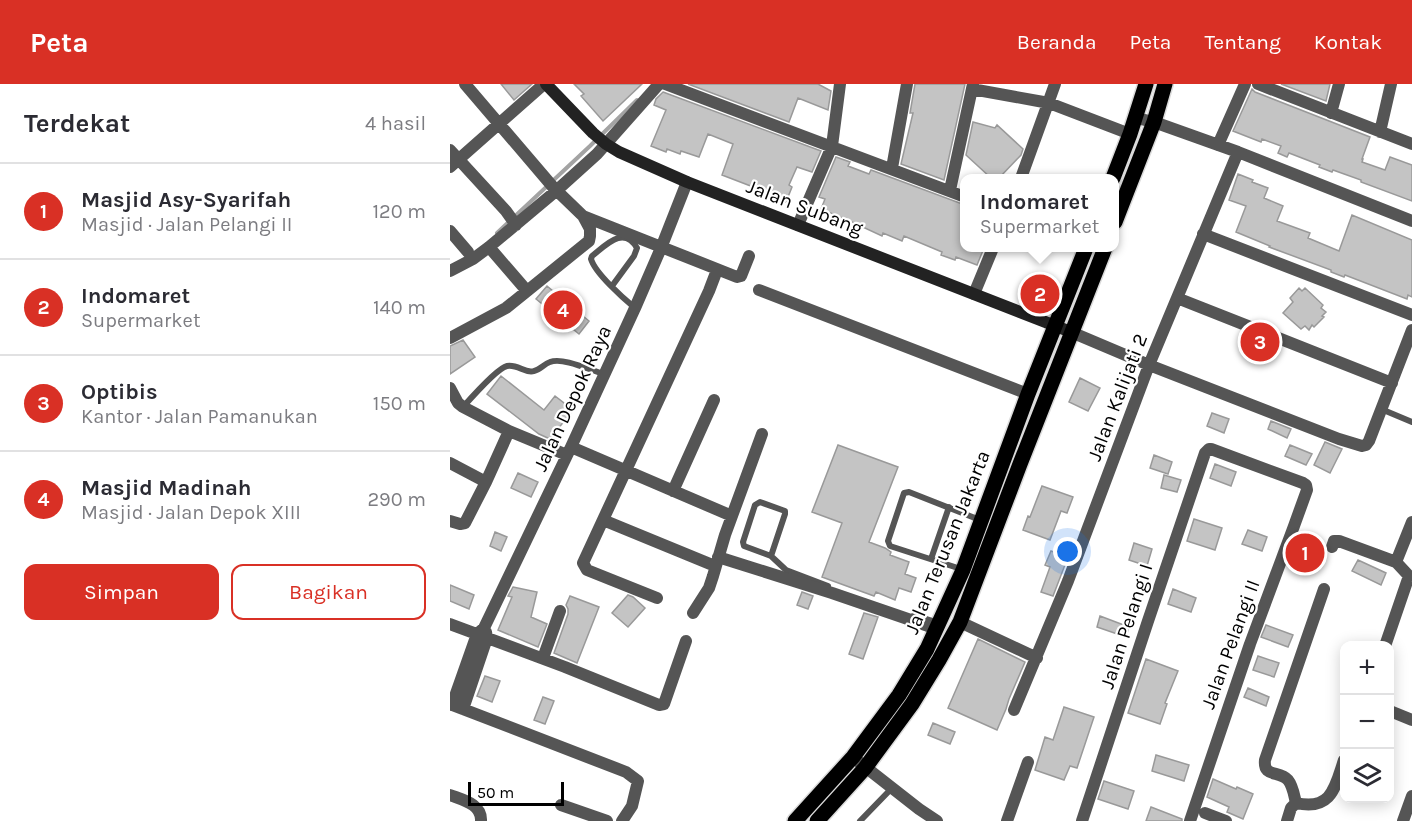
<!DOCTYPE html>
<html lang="id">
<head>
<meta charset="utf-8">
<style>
	body { margin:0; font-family:Karla,sans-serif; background:#f7f7f7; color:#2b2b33 }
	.controls { position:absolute; right:18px; bottom:18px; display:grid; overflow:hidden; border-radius:12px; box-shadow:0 3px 15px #0003 }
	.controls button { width:54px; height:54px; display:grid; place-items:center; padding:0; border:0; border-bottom:2px solid #e1e1e2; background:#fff; color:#2b2b33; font:30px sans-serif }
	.scale { position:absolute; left:18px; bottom:15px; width:96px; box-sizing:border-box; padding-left:6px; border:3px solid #000; border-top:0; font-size:16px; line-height:21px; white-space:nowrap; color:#000; -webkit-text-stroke:4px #fff; paint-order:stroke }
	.you { position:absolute; left:618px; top:468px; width:21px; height:21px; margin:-15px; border:4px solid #fff; border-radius:50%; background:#1a73e8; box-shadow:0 0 0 9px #1a73e833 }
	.badge { display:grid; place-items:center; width:39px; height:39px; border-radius:50%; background:#d93025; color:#fff; font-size:20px; font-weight:700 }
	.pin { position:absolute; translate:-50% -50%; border:3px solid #fff; box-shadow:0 2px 6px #0006 }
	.popup { position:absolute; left:510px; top:90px; width:159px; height:78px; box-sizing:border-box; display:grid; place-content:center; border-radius:12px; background:#fff; filter:drop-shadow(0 2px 4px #0005); font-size:20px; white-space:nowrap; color:#7c7c81 }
	.popup b { font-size:22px; color:#2b2b33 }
	.popup::after { content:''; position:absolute; left:50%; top:100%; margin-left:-12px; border:12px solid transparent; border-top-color:#fff }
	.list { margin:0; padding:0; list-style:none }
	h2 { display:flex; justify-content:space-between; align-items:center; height:78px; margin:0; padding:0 24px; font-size:26px }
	h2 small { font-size:20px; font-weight:400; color:#7c7c81 }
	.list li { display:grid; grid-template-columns:39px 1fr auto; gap:18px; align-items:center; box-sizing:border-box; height:96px; padding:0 24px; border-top:2px solid #e1e1e2 }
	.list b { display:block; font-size:22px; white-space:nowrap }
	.list p { margin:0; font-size:20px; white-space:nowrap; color:#7c7c81 }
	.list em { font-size:20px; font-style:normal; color:#7c7c81 }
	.actions { display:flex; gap:12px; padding:18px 24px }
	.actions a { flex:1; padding:14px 0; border:2px solid #d93025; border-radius:12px; text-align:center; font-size:21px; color:#d93025 }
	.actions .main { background:#d93025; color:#fff }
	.icon { flex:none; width:33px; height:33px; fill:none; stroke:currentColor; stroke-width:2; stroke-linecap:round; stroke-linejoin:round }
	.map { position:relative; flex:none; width:962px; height:737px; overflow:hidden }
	header { display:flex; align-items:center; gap:36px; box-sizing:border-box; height:84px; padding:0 30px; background:#d93025; color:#fff }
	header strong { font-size:28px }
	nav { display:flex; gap:33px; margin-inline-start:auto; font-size:21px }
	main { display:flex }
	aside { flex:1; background:#fff }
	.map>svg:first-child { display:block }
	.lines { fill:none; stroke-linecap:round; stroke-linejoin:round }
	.stream { stroke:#a3a3a3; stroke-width:4 }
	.building { fill:#c4c4c4; stroke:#999; stroke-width:1.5 }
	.primary-casing { stroke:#dbdbdb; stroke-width:18 }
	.lane { stroke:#555; stroke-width:6 }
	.street { stroke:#555; stroke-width:12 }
	.secondary { stroke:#222; stroke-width:12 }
	.primary { stroke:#000; stroke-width:15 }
	.labels { text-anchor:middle; stroke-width:4.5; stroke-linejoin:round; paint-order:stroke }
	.street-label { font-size:20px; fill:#000; stroke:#fff }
</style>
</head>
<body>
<header>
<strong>Peta</strong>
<nav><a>Beranda</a><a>Peta</a><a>Tentang</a><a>Kontak</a></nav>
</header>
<main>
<aside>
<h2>Terdekat<small>4 hasil</small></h2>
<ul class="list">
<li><span class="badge">1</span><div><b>Masjid Asy-Syarifah</b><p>Masjid · Jalan Pelangi II</p></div><em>120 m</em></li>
<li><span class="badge">2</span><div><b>Indomaret</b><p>Supermarket</p></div><em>140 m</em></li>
<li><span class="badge">3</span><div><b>Optibis</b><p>Kantor · Jalan Pamanukan</p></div><em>150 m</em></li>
<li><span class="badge">4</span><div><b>Masjid Madinah</b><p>Masjid · Jalan Depok XIII</p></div><em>290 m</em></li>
</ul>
<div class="actions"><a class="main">Simpan</a><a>Bagikan</a></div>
</aside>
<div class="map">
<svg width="962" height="737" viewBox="0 0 962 737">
	<rect width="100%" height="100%" fill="#fff"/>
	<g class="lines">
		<path class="stream" d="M47,149L140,62L187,16"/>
	</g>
	<path class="building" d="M51,0H82L64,16Z
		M124,0H192L153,37L131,12L134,10Z
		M238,0H368L381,7L378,26L348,14L339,38Z
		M465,0H515L494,96L451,80L463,29H460Z
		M831,0H880L876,17Z
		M802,5L805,8L920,53L912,75H913L912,78L935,86L940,73L962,81V117L911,98V96L883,86L882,88L869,83L870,81L839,69L837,73L828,69L831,62L812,55L811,58L783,47Z
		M213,8L371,67L362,88L347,83L339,101L342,103L336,118L318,111L319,109L272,91L283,60L258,50L249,73L231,67L230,70L217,65L216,68L201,62L216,26L204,21L206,15Z
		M523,38L545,44L547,41L573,65L571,71L549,94H541L516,71Z
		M386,73L400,78L398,82L419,90L421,86L515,121V164H534L527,181L506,173L505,176L491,171L492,168L454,152L452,157L433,149L432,152L402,138L371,125L375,115L369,113Z
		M788,90L803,96L802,98L818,104L814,114L833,122L827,137L860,149L858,154L889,167L902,131L962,156V213L958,211L957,215L895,191L894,193L881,188V186L819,163L820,162L786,148L796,122L779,116Z
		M97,202L139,237L129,250L86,215Z
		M849,204L852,207L855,204L873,221L871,224L876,228L872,232L874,233L864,243L862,241L859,246L855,242L851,245L833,229L843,218L840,214Z
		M13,256L25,273L0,290V262Z
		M51,292L94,326L105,312L123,326L100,355L89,350L37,310Z
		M630,294L650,304L638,327L619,318Z
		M762,329L779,335L774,349L757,342Z
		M821,337L841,345L837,354L818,345Z
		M875,358L892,365L880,389L864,381Z
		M388,361L448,383L419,458L435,464L441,468L440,471L459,478L455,490L466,494L461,508L449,504L445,516L426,508L424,512L372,493L392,439L362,428Z
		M840,361L862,370L856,381L835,372Z
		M704,371L722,378L718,390L700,384Z
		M765,380L786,388L781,402L760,394Z
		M68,389L88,398L81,413L61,404Z
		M714,391L731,396L727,408L711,404Z
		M592,402L623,413L617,429L611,427L600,456L573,446L578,432L580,433Z
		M744,435L772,444L765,466L737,457Z
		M798,446L817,453L812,467L792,460Z
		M45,448L57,453L51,467L40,462Z
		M853,453L871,463L857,486L840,476Z
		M684,459L702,465L697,482L679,476Z
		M601,467L618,473L603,512L591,508L600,483L595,481Z
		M908,476L936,489L931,501L902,487Z
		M0,501L24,511L19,525L0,517Z
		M63,503L87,508L81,533L97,540L88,563L48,546L62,513L58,512Z
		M723,505L746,514L741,528L718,520Z
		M352,508L363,512L358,525L347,521Z
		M178,511L183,513L195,524L178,543L162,529Z
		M120,512L149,523L127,579L104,569L118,530V525L116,521Z
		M414,529L428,533L413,575L399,570Z
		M650,532L679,543L676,553L647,543Z
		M816,541L843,551L838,563L811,553Z
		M528,555L575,578L559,615L556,625L547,646L498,624Z
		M808,572L829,579L824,593L803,586Z
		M696,575L728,587L715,619L717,620L710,640L678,629Z
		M35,592L50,597L42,618L27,612Z
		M798,604L819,613L816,622L794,613Z
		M93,613L104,617L95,640L84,636Z
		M614,623L644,633L627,684L620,682L614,696L585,686L595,653L603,656Z
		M483,639L505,648L500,660L478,651Z
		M706,671L739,681L734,697L702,687Z
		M763,695L786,705L787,703L803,710L793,735L777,728L779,723L757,713Z
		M654,697L684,707L678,725L648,715Z
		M701,723L732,735V737H696Z"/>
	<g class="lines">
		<g class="primary-casing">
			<path id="primary" d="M663,94L680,50L696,0
				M665,138L704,38L715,0
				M345,737L403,673L449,611L477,565L513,486L578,310L636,164
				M367,737L415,684L462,620L489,576L510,538L570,380L655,164"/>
		</g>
		<path class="lane" d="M162,202L184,172L187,164C174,141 156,161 142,172L141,175C145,189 173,214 185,224
			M13,323C21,314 48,284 57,282C68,280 75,290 84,287C90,286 94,280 100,278C113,273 140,286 154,290
			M931,325L962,338
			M321,472L335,430V427L310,418L305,421L293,458L294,462L321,472L336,486L378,502
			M481,475L499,423
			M511,485L440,462L438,457L454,409L459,408L530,436
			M464,531L489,539
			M410,737L442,704"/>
		<path class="street" d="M215,0L515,113
			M808,0L962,60
			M522,5L599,19L680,50
			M881,29L889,0
			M686,34L704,38L788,68L962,137
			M930,48L941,0
			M768,61L795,0
			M0,66L56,127L66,141
			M0,83L94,0
			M442,84L457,0
			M571,94L605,0
			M500,106L523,0
			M133,132L287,193L291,192L299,172
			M348,141L382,62L390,0
			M0,147L18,168
			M753,150L962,231
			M39,163L77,207
			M0,187L23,175L39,163L106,107L147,70L209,0
			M309,206L578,310
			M524,210L543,164
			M727,214L942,299
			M621,248L699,281L889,355L912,362L916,361L919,357L962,246
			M0,254L56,224L139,157L140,152V145L133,132L103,103L15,0
			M0,304L8,319L13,323L59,347L117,371
			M121,363L282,432
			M0,379L36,398
			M223,407L264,316
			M153,436L265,482
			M0,437L10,440L15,439L36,398L59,347
			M882,463L884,457H889L946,478L959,492
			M268,473L382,509L487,545
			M946,478L962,438
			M207,514L137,486L133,479L259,207L267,186
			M243,529L259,504L263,492L275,451L312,350
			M510,538L587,574
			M0,540L115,583L209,621L214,620L236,557
			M935,562L959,492
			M93,574L110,527
			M0,620L176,688L188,697L182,722L172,737
			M2,621L27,550L34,544L121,363L185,224L211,164L237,98
			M13,625L37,554L36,548
			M564,626L618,497L699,281L788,68
			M940,627L962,636
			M409,678L469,725L487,737
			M0,711C13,716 32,720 31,737
			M846,719C844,711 843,702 838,696C829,686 813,694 815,676L874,505
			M846,719C882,727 885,703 894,676
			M111,721L157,737
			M755,729L776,737
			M557,737L578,678
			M632,737L698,537L755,369L759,365H761L853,399L856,401L857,406L844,442L800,560L740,737
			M837,737L841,724L846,719
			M953,737L962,712"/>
		<path class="secondary" d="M96,0L143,49L156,60L169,68L237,98L621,248"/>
		<use href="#primary" class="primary"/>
	</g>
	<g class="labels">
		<g class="street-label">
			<text transform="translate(355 123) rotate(21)" y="7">Jalan Subang</text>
			<text transform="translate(667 313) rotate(-69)" y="7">Jalan Kalijati 2</text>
			<text transform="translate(122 314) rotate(-65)" y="7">Jalan Depok Raya</text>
			<text transform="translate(497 458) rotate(-68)" y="7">Jalan Terusan Jakarta</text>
			<text transform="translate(676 542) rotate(-72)" y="7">Jalan Pelangi I</text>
			<text transform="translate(780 560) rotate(-70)" y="7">Jalan Pelangi II</text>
		</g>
	</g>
</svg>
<div class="controls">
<button>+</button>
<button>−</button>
<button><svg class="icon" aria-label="layers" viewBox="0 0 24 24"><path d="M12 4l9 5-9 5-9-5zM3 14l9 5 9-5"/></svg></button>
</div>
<div class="scale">50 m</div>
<div class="you"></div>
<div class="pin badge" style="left:855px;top:469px">1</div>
<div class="pin badge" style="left:590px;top:210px">2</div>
<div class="popup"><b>Indomaret</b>Supermarket</div>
<div class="pin badge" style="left:810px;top:258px">3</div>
<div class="pin badge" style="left:113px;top:226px">4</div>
</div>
</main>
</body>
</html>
